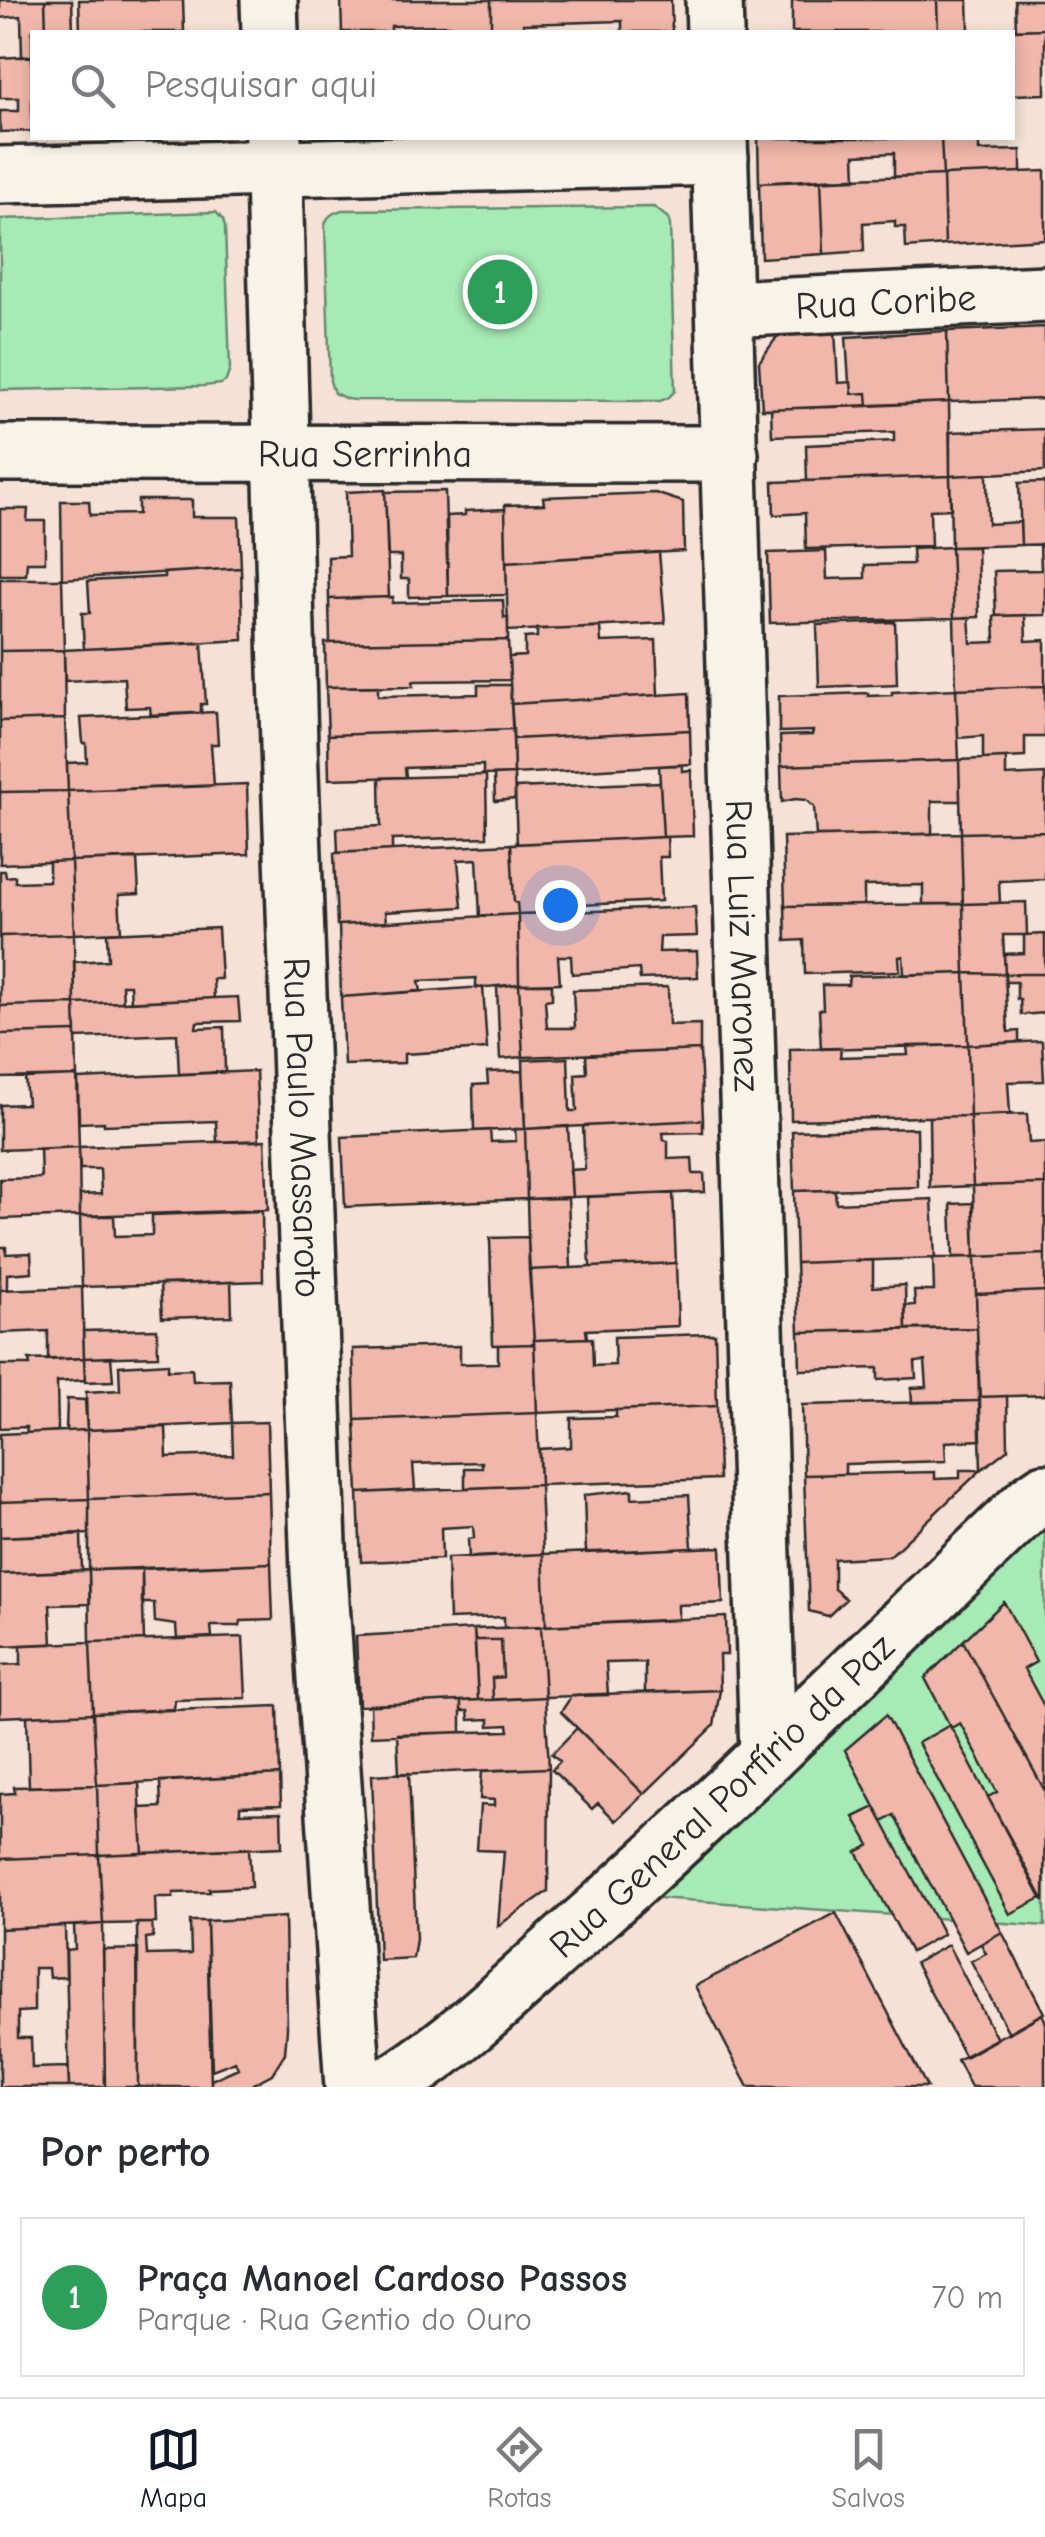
<!DOCTYPE html>
<html lang="pt">
<head>
<meta charset="utf-8">
<style>
	body { margin:0; font-family:"Comic Neue",sans-serif; background:#f2f2f3; color:#2b2b33 }
	.you { position:absolute; left:560px; top:905px; width:35px; height:35px; margin:-25px; border:8px solid #fff; border-radius:50%; background:#1a73e8; box-shadow:0 0 0 15px #1a73e833 }
	.badge { display:grid; place-items:center; width:65px; height:65px; border-radius:50%; background:#111827; color:#fff; font-size:32px; font-weight:700 }
	.pin { position:absolute; translate:-50% -50%; border:5px solid #fff; box-shadow:0 2px 10px #0006 }
	.list { margin:0; padding:0; list-style:none }
	h2 { display:flex; justify-content:space-between; align-items:center; height:130px; margin:0; padding:0 40px; font-size:42px }
	h2 small { font-size:32px; font-weight:400; color:#7c7c81 }
	.list li { display:grid; grid-template-columns:65px 1fr auto; gap:30px; align-items:center; box-sizing:border-box; height:160px; margin:0 20px 20px; padding:0 20px; border:2px solid #e1e1e2; border-radius:0px }
	.list b { display:block; font-size:38px; white-space:nowrap }
	.list p { margin:0; font-size:32px; white-space:nowrap; color:#7c7c81 }
	.list em { font-size:32px; font-style:normal; color:#7c7c81 }
	.icon { flex:none; width:55px; height:55px; fill:none; stroke:currentColor; stroke-width:2; stroke-linecap:round; stroke-linejoin:round }
	.map { position:relative; flex:none; width:1045px; height:2087px; overflow:hidden }
	.search { position:absolute; background:#fff; box-shadow:0 5px 15px #0003; left:30px; right:30px; top:30px; height:110px; display:flex; align-items:center; gap:25px; box-sizing:border-box; padding:0 35px; border-radius:0px; color:#7c7c81; font-size:38px }
	.sheet { height:310px; background:#fff }
	nav { display:flex; justify-content:space-around; align-items:center; box-sizing:border-box; height:140px; border-top:2px solid #e1e1e2; background:#fff; font-size:28px; color:#7c7c81 }
	nav a { display:grid; justify-items:center; gap:5px }
	nav .on { color:#111827 }
	.map>svg:first-child { display:block }
	.green { fill:#a6eab5; stroke:#688a70; stroke-width:2.5 }
	.building { fill:#f1b7aa; stroke:#2b2b2b; stroke-width:2.5 }
	.lines { fill:none; stroke-linecap:round; stroke-linejoin:round }
	.minor-casing { stroke:#2b2b2b; stroke-width:62 }
	.minor { stroke:#f7f3e8; stroke-width:55 }
	.labels { text-anchor:middle; stroke-width:8; stroke-linejoin:round; paint-order:stroke }
	.street-label { font-size:38px; fill:#2b2b2b; stroke:#f7f3e8 }
</style>
</head>
<body>
<div class="map">
<svg width="1045" height="2087" viewBox="0 0 1045 2087">
	<rect width="100%" height="100%" fill="#f5e1d5"/>
	<filter id="ink" filterUnits="userSpaceOnUse"><feTurbulence type="fractalNoise" baseFrequency=".01" numOctaves="2"/><feDisplacementMap in="SourceGraphic" scale="20" xChannelSelector="R" yChannelSelector="G"/><feConvolveMatrix kernelMatrix="1 2 1 2 8 2 1 2 1" color-interpolation-filters="sRGB"/></filter>
	<g filter="url(#ink)">
		<path class="green" d="M654,207L668,218L670,225L675,391L668,398L660,401L355,400L347,399L334,393L330,381L325,226C326,216 333,213 342,210Z
			M216,212L223,220L225,227L230,369L226,381L221,384L203,386L0,390V219Z
			M1045,1527V1926L617,1895Z"/>
		<path class="building" d="M0,0H45L46,32H32V56L22,57L21,16L0,18Z
			M45,0H72L73,32H46Z
			M79,0H183L184,32H80Z
			M341,0H491V32H449V25L391,26V32H342Z
			M491,0H671L672,32H622V21L523,24L524,32H491Z
			M792,0H937L938,32H792Z
			M937,0H968L969,31L938,32Z
			M1015,0H1045V29L1016,30Z
			M1045,29V94L1012,95V32L962,31Z
			M32,56V131L0,132V111H19V98H0V58Z
			M758,138H941L943,175L894,177V153L855,155L856,179L759,183Z
			M941,138H979V151L1021,150V172L943,175Z
			M1045,171V239L945,245L943,175Z
			M943,175L945,245L906,248L905,227H895V221L863,223L864,251L824,254L821,179Z
			M821,179L824,254L761,258L759,183Z
			M1045,327V399L949,402L947,331Z
			M835,330L838,383L851,382L852,394L867,393L868,406L762,409L759,362L779,334Z
			M947,331L949,402L868,406L867,393L852,394L851,382H849L846,337Z
			M949,402L950,476L807,481L806,445L894,441V432L772,436L771,409Z
			M1045,429V471L950,476V432Z
			M987,474L988,524L1020,522L1021,545L951,547L950,476Z
			M950,476L951,509L930,510L931,546L806,549L805,513L774,515L773,482Z
			M1045,482V544L1021,545L1019,483Z
			M385,490L389,597L329,599L328,557L348,556L346,492Z
			M445,491L448,596L409,597V579H401V556H388L385,492Z
			M655,493L683,502L684,551L506,562L505,505L544,504L543,497Z
			M138,500H192V517H239L241,568L62,579L61,501H89L90,515L138,514Z
			M0,509H28L27,521H45V562H27L26,575H0Z
			M505,509L507,595L448,596L447,516L465,515V511Z
			M1040,544H1045V615L996,616L994,571L1041,570Z
			M951,547H977L979,617L954,618Z
			M951,547L954,618L770,623L768,553L826,551L827,579L865,578V565L913,564L912,549Z
			M659,552L665,623L508,631L506,562Z
			M241,568L243,640L84,649L82,613H90L88,581L164,577V573Z
			M0,579H62L64,650L0,651Z
			M393,597L392,603L503,600L504,618H508V640L330,643L329,599Z
			M1025,615L1026,641L1045,640V686L956,689L954,618L969,617L971,643L995,642L994,616Z
			M895,622L897,684L819,687L817,625Z
			M600,627L601,642L656,640L658,695L511,704L509,657L525,656V638L537,637V629Z
			M508,640L510,680L413,681L414,686L326,687L325,643Z
			M202,643L206,704H201V713L151,716L150,707L126,708L124,678L65,681L64,650Z
			M64,650L65,719L0,721V651Z
			M478,685H510L513,729L328,735L326,687L378,686V696L478,694Z
			M1045,686V737H1025V757L983,759V736L958,738L956,689Z
			M956,689L959,760L781,766L780,736L812,735L813,731L779,732V696L868,693V696L892,695V692Z
			M689,693L690,730L513,739L511,704Z
			M216,712L218,744H211L214,786L68,791L67,763L87,762L86,743H83L81,718Z
			M65,719L68,791L0,792V721Z
			M513,729L514,774L483,775V765L405,768L406,777L329,779L328,735Z
			M690,730L691,764L514,774L513,739Z
			M1006,758V776L1045,774V831L961,833L959,760Z
			M959,760L960,801H932V834L816,836L814,807L806,800L795,799L782,802L781,766Z
			M682,765V771L691,770L693,836L663,837L659,766Z
			M514,774L515,799L495,801L494,775Z
			M486,775L487,837L392,840V850L338,853L337,828L381,826L380,778Z
			M660,782L663,837L517,844L515,788Z
			M247,784L249,854L71,861L68,791Z
			M68,791L71,861L0,864V792Z
			M1045,831V879L999,881L1000,903L963,904L961,833Z
			M961,833L963,904H923V885L864,886V905L785,906L783,837Z
			M667,837L668,857H659L661,901L560,906L561,913L518,914L517,903L514,902L511,844Z
			M511,844L514,902L517,903L518,914L480,916L477,859L458,860L462,907L385,912L386,922L337,925L334,853Z
			M137,859L139,894L119,895L121,932L74,934L71,861Z
			M71,861L74,934L0,936V871H5L6,877L15,876V882L49,881V862Z
			M1026,902L1027,935H1003L1005,974L965,973L963,904Z
			M963,904L965,973L904,975L903,956L899,957L900,971L805,974L804,940L786,941L785,906Z
			M695,907L697,936L660,937L659,952L697,951L698,977L640,979L639,969L572,974L571,956H558L560,983L519,984L518,914Z
			M518,914L519,984L476,988V978L419,981L421,991L341,997L339,925Z
			M218,928L221,979H213L214,998L131,1002L130,985H122L123,1002L75,1004L74,962L108,960L107,933Z
			M74,934L75,1004L0,1006V936Z
			M1045,934V974H1005L1004,954L1024,953V935Z
			M965,973L1005,974L1008,1032L1019,1031V1042L968,1045Z
			M965,973L968,1045L821,1049L819,1009H823L822,985H848L849,976Z
			M1005,974H1045V1013L1021,1015L1020,999H1017V982H1005Z
			M519,984L523,1057L500,1059L497,987Z
			M519,984H552V999L545,1000L547,1028H575L573,990L668,987L669,1025L700,1024V1050L523,1057Z
			M483,987L487,1049L404,1054V1063L344,1065L341,997Z
			M238,997L240,1021L197,1022L196,1028L224,1027L225,1072L179,1074L177,1034L76,1038L75,1004Z
			M75,1004L76,1032L0,1034V1006Z
			M76,1032L77,1076L0,1078V1034Z
			M1042,1041L1044,1081L1008,1082L1010,1114L970,1116L968,1045Z
			M968,1045L970,1116L791,1120L790,1049L841,1048L840,1057L908,1055L907,1046Z
			M700,1050L703,1120L525,1129L523,1060L568,1058L570,1111H577L575,1074L587,1073L586,1055Z
			M256,1071L259,1141L217,1142L216,1121L104,1125V1122L79,1123L78,1079Z
			M522,1071L525,1129L474,1131L473,1085L488,1084L487,1072Z
			M77,1076L79,1147L0,1150V1105L27,1104L25,1078Z
			M1027,1114L1029,1143L1045,1142V1184L973,1186L970,1116Z
			M970,1116L973,1186L930,1188L929,1117Z
			M703,1120V1132L663,1133L664,1140L668,1141V1159L692,1158L693,1174H704L705,1192L572,1197L570,1170L585,1169L583,1126Z
			M568,1126L572,1197L527,1199L525,1129Z
			M917,1128L918,1187L794,1191L792,1131Z
			M515,1129H525L527,1199L345,1207L342,1137L490,1130L491,1142L516,1141Z
			M265,1140L268,1210L80,1216V1195L101,1194L100,1169H80L79,1147Z
			M79,1147L80,1216L0,1219V1179L41,1178L40,1149Z
			M1045,1184V1254L975,1257L973,1186Z
			M835,1190L836,1203L932,1199L935,1258L796,1263L794,1191Z
			M673,1193L676,1263L590,1267L587,1197Z
			M568,1198L571,1268L529,1270L527,1199Z
			M973,1203L975,1257H953L951,1204Z
			M262,1211L263,1281L82,1287L80,1216H114L115,1236L152,1235V1215Z
			M528,1237L534,1344L493,1345L490,1238Z
			M0,1247H6V1254L31,1253L32,1272L7,1274V1289L0,1290Z
			M1045,1254V1291L976,1294L975,1257Z
			M975,1257L977,1328L906,1329L905,1306L915,1305L914,1291H934L933,1258Z
			M873,1260V1287L905,1285L906,1329L799,1332L796,1263Z
			M676,1263L678,1326L586,1330L587,1338L534,1340L529,1270Z
			M231,1282L232,1316L162,1318L160,1284Z
			M82,1287L84,1358L48,1360V1331L0,1333V1290Z
			M1045,1291V1395L979,1397L976,1294Z
			M977,1328L980,1401L912,1402L911,1388L927,1387L925,1361L915,1362L916,1378L878,1380V1368L800,1370L799,1332Z
			M157,1329L158,1356L84,1358L83,1331Z
			M709,1334H715L717,1406L537,1413L534,1340L592,1338L593,1366L615,1365L614,1337Z
			M534,1344L537,1413L355,1420L353,1349L460,1346V1364L498,1363V1345Z
			M111,1357L113,1381L85,1382L84,1358Z
			M84,1358L85,1380L57,1382L58,1431L27,1433L26,1427L0,1428V1365H30L29,1360Z
			M168,1363V1370L192,1369L193,1381L230,1380L232,1423L87,1430L86,1392L120,1390L119,1366Z
			M1007,1396L1008,1449L981,1470L979,1397Z
			M67,1399L85,1400L87,1430L66,1431Z
			M980,1401L981,1440L945,1442L946,1461L845,1464V1474L804,1475L802,1405Z
			M717,1406L719,1479L540,1485L539,1449L571,1447V1418L616,1417V1410Z
			M537,1413L540,1485L465,1488V1468H482V1462L413,1464L415,1490L358,1493L355,1420Z
			M267,1422L269,1492L89,1499L87,1430L166,1427L167,1457L233,1455L232,1423Z
			M87,1430L89,1499L0,1502V1434Z
			M960,1470H981L890,1556L834,1559V1589L846,1599L828,1616L809,1611L804,1475L935,1472V1479L960,1478Z
			M540,1485L543,1554L469,1558L468,1539L474,1538L473,1526L441,1528L442,1559L361,1562L358,1493Z
			M632,1490V1498L689,1495L692,1548L586,1553L584,1495Z
			M269,1492L271,1563L89,1570V1499Z
			M89,1499V1534L0,1537V1502Z
			M81,1533L82,1571L0,1574V1537Z
			M721,1547L723,1603L678,1605V1620L546,1626L543,1554Z
			M543,1554L546,1626L504,1628V1617L449,1619L447,1558Z
			M271,1563L273,1620L241,1621L240,1626H211L212,1637L177,1639L176,1625L155,1622L154,1603H142V1569Z
			M142,1569L144,1640L90,1642L89,1570Z
			M89,1570L90,1604L50,1605L52,1644L0,1646V1574Z
			M1004,1602L1036,1662L1024,1669L1045,1708V1791L963,1641Z
			M726,1617L727,1655H719L720,1690L645,1693V1662L606,1663L608,1695L545,1697L541,1626Z
			M541,1626L545,1697L493,1700L492,1678L503,1677L501,1640H475L474,1629Z
			M474,1629L478,1700L359,1706L356,1636Z
			M243,1637L246,1698L175,1700L174,1709L93,1713L90,1642Z
			M475,1640H501L503,1677L492,1678L493,1700H478Z
			M963,1641L1045,1791L1044,1901L988,1797L997,1792L960,1723L951,1728L925,1678Z
			M90,1642L93,1713L0,1717V1646L1,1665L21,1664V1645Z
			M720,1690L714,1726L644,1794L561,1712L572,1695Z
			M545,1697L549,1768L399,1774L397,1734L509,1731L508,1725L489,1726V1719L469,1720L468,1711H461V1701Z
			M461,1701V1732L371,1736L370,1705Z
			M278,1706L280,1775L97,1785L93,1713Z
			M93,1713L97,1785L29,1787L27,1716Z
			M886,1715L1002,1932L966,1952L894,1815L883,1822L845,1750Z
			M950,1725L1041,1898L1010,1914L918,1743Z
			M577,1728L644,1794L616,1821L598,1803L592,1809L552,1770L560,1761L552,1754Z
			M549,1768L548,1891L498,1926L504,1851L477,1850L480,1805L494,1806V1800L480,1799L482,1771Z
			M409,1773L416,1939L413,1958L379,1960L372,1775Z
			M280,1775L281,1805L240,1806V1813L281,1812L282,1847L143,1853L140,1808L161,1807L160,1781Z
			M139,1783L143,1853L99,1855L97,1785Z
			M97,1785L99,1855L0,1859V1794L15,1793L14,1787Z
			M875,1807L943,1934L911,1952L857,1852L870,1845L854,1817Z
			M249,1848L251,1887L209,1889L210,1892L173,1893V1897H155L156,1923L103,1924L99,1855Z
			M99,1855L103,1924L0,1929V1859Z
			M836,1913L927,2087H748L695,1986Z
			M285,1917L287,2028L285,2053L272,2074L253,2084L255,2087H211V2080L238,2068L235,2061L212,2070L207,1921Z
			M190,1921H207L211,2087H138L137,1923H152L153,1937L146,1938L147,1955L191,1954Z
			M103,1924L105,2087H69L66,1950L75,1949L74,1926Z
			M65,1926L66,1977L49,1978L48,1968H34V2011L18,2012V2038H31L32,2068L68,2067L69,2087H0V1929Z
			M1002,1932L1044,2013L1009,2033L971,1961L986,1953L981,1944Z
			M948,1945L997,2039L965,2057L915,1963Z
			M138,1949V2087H105L103,1950Z
			M1042,2014L1045,2020V2087H971L957,2060Z"/>
		<g class="lines">
			<g class="minor-casing">
				<g id="minor">
					<path d="M269,0L270,32"/>
					<path d="M714,0L715,32"/>
					<path id="s1" d="M273,138L289,745L319,1572L353,2087"/>
					<path id="s2" d="M719,138L768,1755"/>
					<path d="M0,175L720,157"/>
					<path id="s3" d="M726,309L1045,294"/>
					<path id="s4" d="M0,453L730,454"/>
					<path id="s5" d="M386,2087C461,2042 525,1976 591,1918C742,1784 885,1641 1032,1501L1045,1492"/>
				</g>
			</g>
			<use href="#minor" class="minor"/>
		</g>
	</g>
	<g class="labels">
		<g class="street-label">
			<text dy="13" stroke="none"><textPath href="#s3" startOffset="160">Rua Coribe</textPath></text>
			<text dy="13" stroke="none"><textPath href="#s4" startOffset="365">Rua Serrinha</textPath></text>
			<text dy="13" stroke="none"><textPath href="#s2" startOffset="808">Rua Luiz Maronez</textPath></text>
			<text dy="13" stroke="none"><textPath href="#s1" startOffset="990">Rua Paulo Massaroto</textPath></text>
			<text dy="13" stroke="none"><textPath href="#s5" startOffset="445">Rua General Porfírio da Paz</textPath></text>
		</g>
	</g>
</svg>
<div class="you"></div>
<div class="pin badge" style="left:500px;top:292px;background:#2e9e5b">1</div>
<div class="search"><svg class="icon" aria-label="search" viewBox="0 0 24 24"><circle cx="10" cy="10" r="6"/><path d="M15 15l6 6"/></svg>Pesquisar aqui</div>
</div>
<section class="sheet">
<h2>Por perto<small></small></h2>
<ul class="list">
<li><span class="badge" style="background:#2e9e5b">1</span><div><b>Praça Manoel Cardoso Passos</b><p>Parque · Rua Gentio do Ouro</p></div><em>70 m</em></li>
</ul>
</section>
<nav>
<a class="on"><svg class="icon" aria-label="map" viewBox="0 0 24 24"><path d="M3 6l6-2 6 2 6-2v14l-6 2-6-2-6 2zM9 4v14M15 6v14"/></svg>Mapa</a>
<a><svg class="icon" aria-label="directions" viewBox="0 0 24 24"><path d="M12 3l9 9-9 9-9-9zM9 14v-3h6M13 9l2 2-2 2"/></svg>Rotas</a>
<a><svg class="icon" aria-label="saved" viewBox="0 0 24 24"><path d="M7 4h10v16l-5-4-5 4z"/></svg>Salvos</a>
</nav>
</body>
</html>
